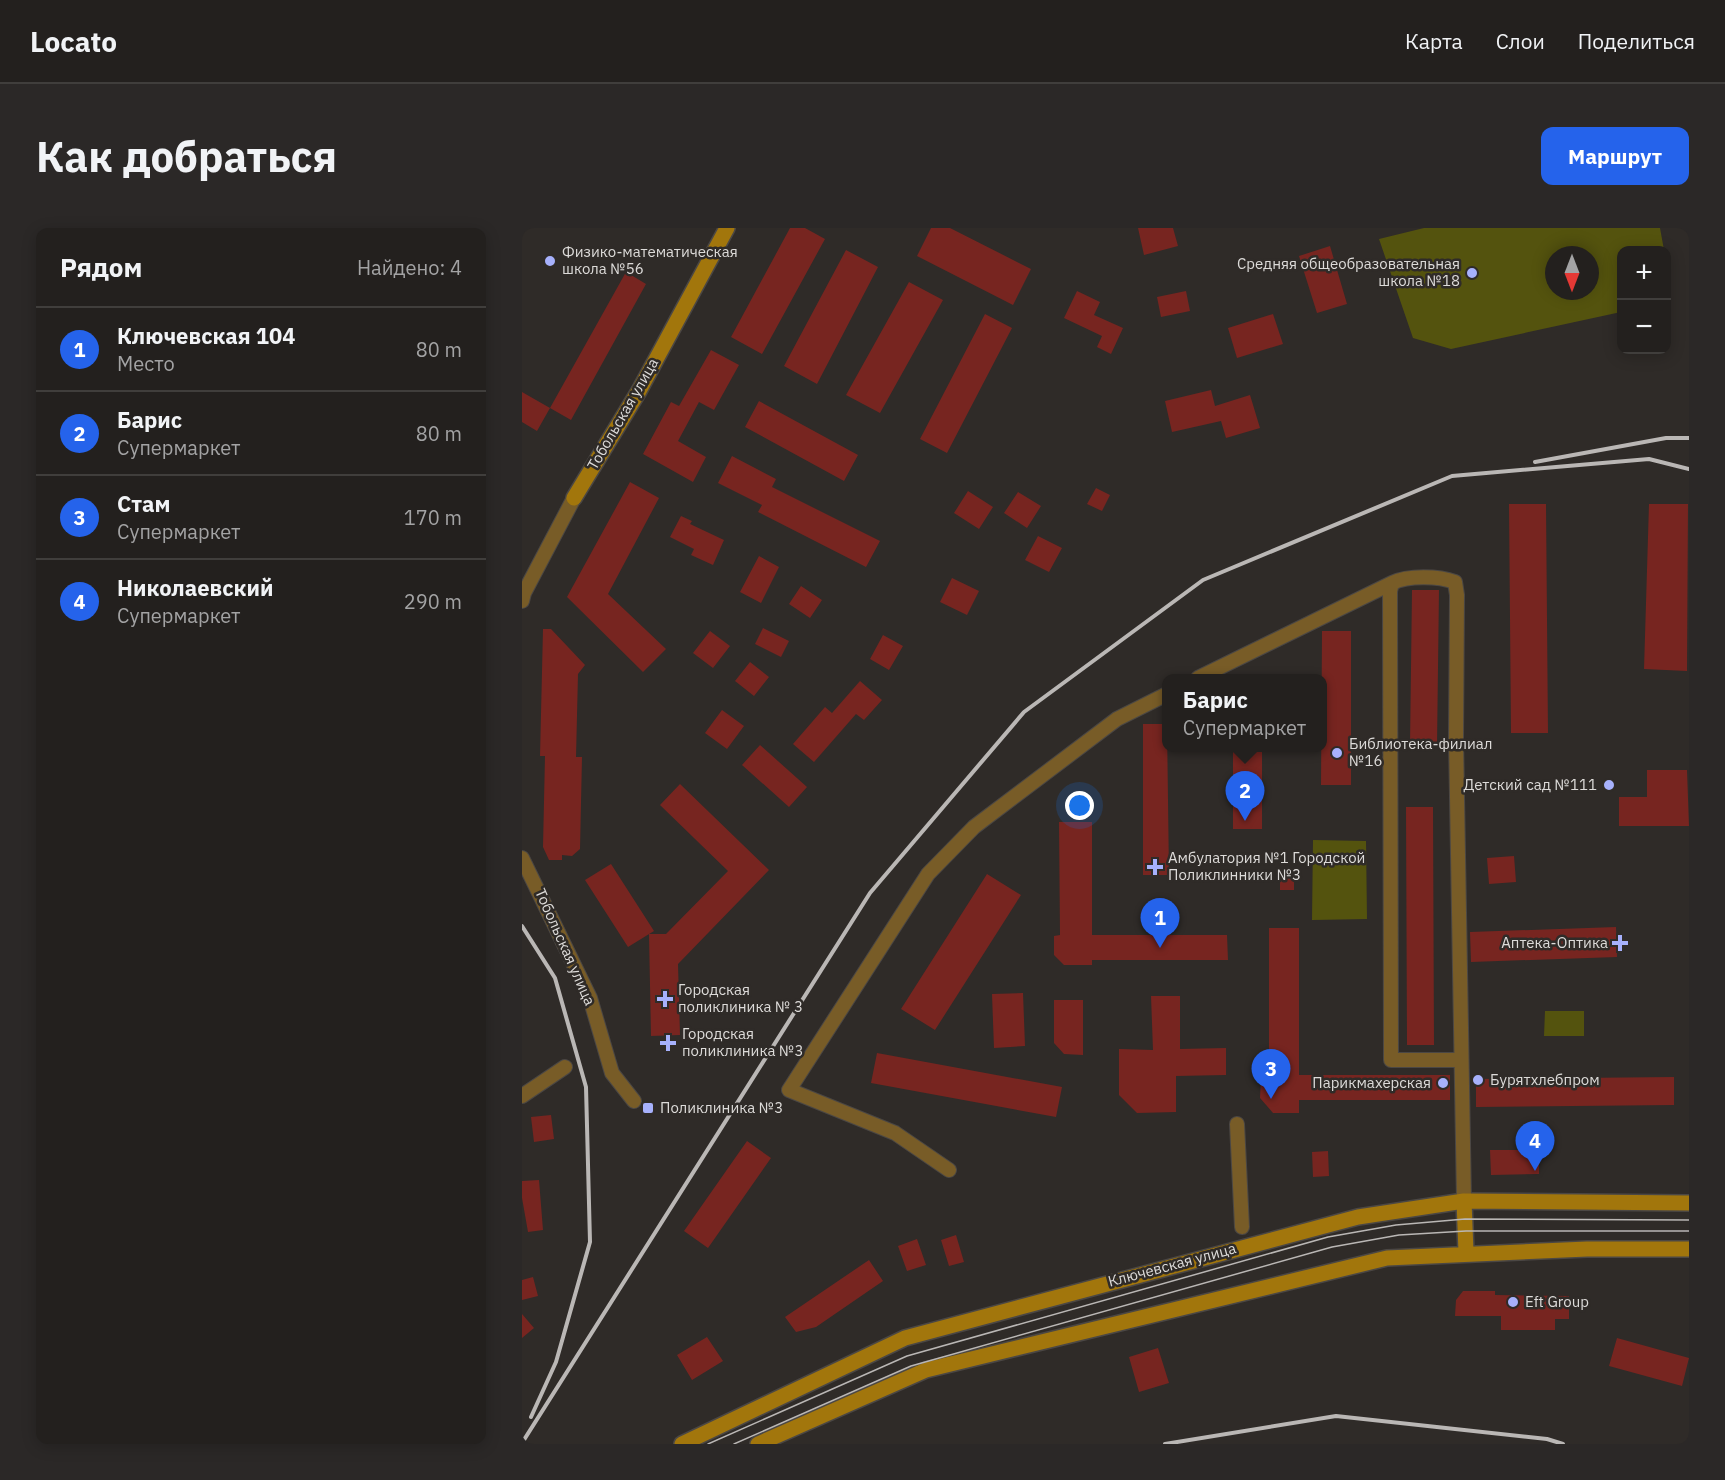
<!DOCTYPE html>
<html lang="ru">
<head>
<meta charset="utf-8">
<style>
	body { margin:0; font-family:"IBM Plex Sans",sans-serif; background:#2b2827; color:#f1f3f6 }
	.controls { position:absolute; right:18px; top:18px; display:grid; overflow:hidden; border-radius:12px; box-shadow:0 3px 15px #0003 }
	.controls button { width:54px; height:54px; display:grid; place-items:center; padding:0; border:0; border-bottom:2px solid #403e3c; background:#23201e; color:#f1f3f6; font:30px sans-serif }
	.compass { position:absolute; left:1023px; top:18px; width:54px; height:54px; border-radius:50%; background:#23201e; box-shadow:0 3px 15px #0003; rotate:180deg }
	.you { position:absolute; left:558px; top:578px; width:21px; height:21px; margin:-15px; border:4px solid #fff; border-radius:50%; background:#1a73e8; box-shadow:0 0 0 9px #1a73e833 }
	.badge { display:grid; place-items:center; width:39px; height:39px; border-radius:50%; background:#2563eb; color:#fff; font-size:20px; font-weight:700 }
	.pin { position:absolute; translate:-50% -50px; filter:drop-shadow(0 2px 3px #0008) }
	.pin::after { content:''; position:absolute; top:32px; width:21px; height:18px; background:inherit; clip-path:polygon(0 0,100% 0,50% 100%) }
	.popup { position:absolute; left:640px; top:446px; width:165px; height:78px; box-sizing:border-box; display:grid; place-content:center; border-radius:12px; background:#23201e; filter:drop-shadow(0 2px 4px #0005); font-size:20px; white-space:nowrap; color:#a3a3a4 }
	.popup b { font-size:22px; color:#f1f3f6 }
	.popup::after { content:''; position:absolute; left:50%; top:100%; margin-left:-12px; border:12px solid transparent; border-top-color:#23201e }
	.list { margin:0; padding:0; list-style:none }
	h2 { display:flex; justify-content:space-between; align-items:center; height:78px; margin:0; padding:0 24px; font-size:26px }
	h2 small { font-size:20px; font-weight:400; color:#a3a3a4 }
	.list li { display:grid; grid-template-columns:39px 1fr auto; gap:18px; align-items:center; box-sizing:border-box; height:84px; padding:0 24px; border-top:2px solid #403e3c }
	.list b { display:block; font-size:22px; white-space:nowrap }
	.list p { margin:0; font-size:20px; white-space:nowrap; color:#a3a3a4 }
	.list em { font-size:20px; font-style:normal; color:#a3a3a4 }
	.map { position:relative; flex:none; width:1167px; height:1216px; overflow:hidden; border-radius:12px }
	header { display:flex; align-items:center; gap:36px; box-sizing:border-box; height:84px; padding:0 30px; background:#23201e; border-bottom:2px solid #403e3c }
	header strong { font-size:28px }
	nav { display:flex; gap:33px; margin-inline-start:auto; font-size:21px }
	.intro { display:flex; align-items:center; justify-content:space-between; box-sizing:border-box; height:144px; padding:0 36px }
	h1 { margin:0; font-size:42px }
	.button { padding:15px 27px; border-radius:12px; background:#2563eb; color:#fff; font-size:21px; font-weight:700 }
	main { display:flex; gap:36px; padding:0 36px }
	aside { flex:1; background:#23201e; border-radius:12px; box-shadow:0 3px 15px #0003 }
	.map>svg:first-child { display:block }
	.green { fill:#54530e; fill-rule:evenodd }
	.building { fill:#772520 }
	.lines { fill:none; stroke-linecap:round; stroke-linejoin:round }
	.street-casing { stroke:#4b4744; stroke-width:16 }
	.secondary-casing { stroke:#4b4744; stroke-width:18 }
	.street { stroke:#785c27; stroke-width:14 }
	.secondary { stroke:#a2760c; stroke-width:15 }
	.tram { stroke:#bab7b5; stroke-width:1.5 }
	.rail { stroke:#bab7b5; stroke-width:4 }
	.poi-dot { fill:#a7b1fc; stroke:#2f2b28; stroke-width:2 }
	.labels { text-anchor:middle; stroke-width:5; stroke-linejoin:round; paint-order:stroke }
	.poi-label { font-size:15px; fill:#dddbd9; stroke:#2f2b28; text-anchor:start }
	.street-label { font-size:15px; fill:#dddbd9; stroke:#2f2b28 }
</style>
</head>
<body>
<header>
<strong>Locato</strong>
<nav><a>Карта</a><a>Слои</a><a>Поделиться</a></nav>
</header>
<div class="intro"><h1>Как добраться</h1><a class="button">Маршрут</a></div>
<main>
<aside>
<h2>Рядом<small>Найдено: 4</small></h2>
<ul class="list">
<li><span class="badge">1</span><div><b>Ключевская 104</b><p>Место</p></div><em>80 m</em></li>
<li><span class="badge">2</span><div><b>Барис</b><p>Супермаркет</p></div><em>80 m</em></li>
<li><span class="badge">3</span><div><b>Стам</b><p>Супермаркет</p></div><em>170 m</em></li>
<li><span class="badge">4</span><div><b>Николаевский</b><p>Супермаркет</p></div><em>290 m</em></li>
</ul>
</aside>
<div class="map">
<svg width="1167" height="1216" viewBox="0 0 1167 1216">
	<rect width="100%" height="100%" fill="#2f2b28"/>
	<path class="green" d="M902,0H1138L1142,22H1100L1099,84L929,121L891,110L857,11ZM1032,27H1068V63H1032Z
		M791,612L844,613L845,691L790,692Z
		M1023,783H1062V808H1022Z"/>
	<path class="building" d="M268,0H283L303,11L240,126L209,109Z
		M409,0H428L509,41L491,77L395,28Z
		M616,0H651L656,18L622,27Z
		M808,18L825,76L795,85L777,28Z
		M324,22L356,39L295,156L262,138Z
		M104,44L124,56L49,192L28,180Z
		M387,54L421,72L358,185L324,167Z
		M555,63L578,74L572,87L601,100L589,126L575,119L580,108L542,90Z
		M664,63L668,83L639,89L635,69Z
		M463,86L490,100L425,225L398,211Z
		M751,86L761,116L715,130L706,100Z
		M189,122L217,137L192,182L177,174L156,213L184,229L171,254L121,226L149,174L157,178Z
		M689,162L693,178L728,167L738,200L704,210L699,193L650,204L643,173Z
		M0,164L28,180L15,203L0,194Z
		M237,173L336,227L322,253L223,199Z
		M210,228L254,251L250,259L358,313L344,339L236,284L240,277L196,255Z
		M108,254L137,270L86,366L144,421L121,444L45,369Z
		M574,260L588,267L580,283L565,276Z
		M446,263L471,279L457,301L432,285Z
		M496,264L519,278L505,300L482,285Z
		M987,276H1024L1026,505H989Z
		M1127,276H1166L1165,443L1122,441Z
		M159,288L170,293L168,296L202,312L191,337L169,327L172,321L148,309Z
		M516,308L540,320L527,344L503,332Z
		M237,328L257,339L239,375L218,364Z
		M430,350L457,363L445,387L418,374Z
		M279,358L300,372L288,390L267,376Z
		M890,362H917L915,518L888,517Z
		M241,400L267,413L259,429L233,416Z
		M21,401H29L63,437L56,446L54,529H60L58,621L50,628L40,627V632H27L21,619L23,528H18Z
		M188,403L208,418L191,440L171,425Z
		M800,403H829V557H799Z
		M361,407L381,418L367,442L348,431Z
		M228,434L247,449L232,468L213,453Z
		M338,453L360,472L342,492L334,486L292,534L271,516L303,479L310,485Z
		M200,482L222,498L205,521L183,505Z
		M621,496H645L647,647H621Z
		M238,517L285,559L267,579L220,537Z
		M711,519H740V601H711Z
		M1125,542H1165L1167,598H1097V569H1125Z
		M158,556L247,642L156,736L158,807L129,808L127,706H144L206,643L138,577Z
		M884,579H911L912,817H885Z
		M537,594H570V707H705L706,732H570V737H542L532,727V708L538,707Z
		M992,628L994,654L967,656L965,630Z
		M89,636L132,703L106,719L63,652Z
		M758,641H772V662H758Z
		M465,646L499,667L413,802L379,781Z
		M1094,699L1095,729L949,734L948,704Z
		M747,700H777V847H928V872H777V885H751L738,870L739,850L747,847Z
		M501,765L503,818L472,820L470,766Z
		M629,768H658V821L704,820V847L654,848V884L615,885L597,867V821L631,822Z
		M532,772H561V827L542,826L532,815Z
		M355,825L540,859L534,889L349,855Z
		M1152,849V877L954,879V851Z
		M29,887L32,911L12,914L9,889Z
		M225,913L249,930L186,1020L162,1003Z
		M968,922H1017V946L969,947Z
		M806,923L807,948L791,949L790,924Z
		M17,952L21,1002L6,1004L0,970V953Z
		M434,1007L442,1034L427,1038L419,1012Z
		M395,1011L404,1037L385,1043L376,1018Z
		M347,1032L361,1053L294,1099L274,1104L263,1089Z
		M11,1049L16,1068L0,1072V1052Z
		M941,1063H973V1067L1047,1068V1091H1033V1102H979V1088H933L934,1072Z
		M0,1086L12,1100L0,1110Z
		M185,1109L201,1133L170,1152L155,1127Z
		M1095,1110L1167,1130L1160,1158L1087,1138Z
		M636,1120L647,1155L617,1164L607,1129Z"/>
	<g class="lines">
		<g class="street-casing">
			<path id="street" d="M0,373L2,365L52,270
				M676,450L870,355
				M0,630L68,770L90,845L112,873
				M939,832H869L868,363L870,355C886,347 917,348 933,354L935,367L934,511L942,973
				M0,868L43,839
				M715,896L720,999
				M427,942L373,905L267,862L406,646L452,599L595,491L645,466"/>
		</g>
		<g class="secondary-casing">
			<path id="secondary" d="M52,270L117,163L205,0
				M942,973L944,1024
				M160,1216L383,1110L836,989L942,973L1167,975
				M236,1216L404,1142L865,1030L1065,1021H1167"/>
		</g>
		<use href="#street" class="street"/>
		<use href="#secondary" class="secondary"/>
		<path class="tram" d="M186,1216L385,1128L806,1009L874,997L943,991L1167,992
			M212,1216L389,1138L810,1019L877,1007L944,1003H1167"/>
		<path class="rail" d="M1013,234L1144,210H1167
			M0,698L33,750L64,859L68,1014L34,1134L9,1189
			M0,1215L348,665L502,484L681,352L930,248L1127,231L1167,241
			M643,1216L814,1188L1025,1211L1041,1216"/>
	</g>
	<g class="poi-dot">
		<circle cx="28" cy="33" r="6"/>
		<circle cx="950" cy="45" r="6"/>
		<circle cx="815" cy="525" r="6"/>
		<circle cx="1087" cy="557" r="6"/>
		<path d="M630 630h6v6h6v6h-6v6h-6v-6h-6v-6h6z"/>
		<path d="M1095 706h6v6h6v6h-6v6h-6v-6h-6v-6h6z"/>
		<path d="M140 762h6v6h6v6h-6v6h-6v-6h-6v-6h6z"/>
		<path d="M143 806h6v6h6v6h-6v6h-6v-6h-6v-6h6z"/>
		<circle cx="956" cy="852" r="6"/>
		<circle cx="921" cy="855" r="6"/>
		<rect x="120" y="874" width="12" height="12" rx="3"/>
		<circle cx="991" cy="1074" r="6"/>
	</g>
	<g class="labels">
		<g class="poi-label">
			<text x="40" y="29">Физико-математическая<tspan x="40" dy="17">школа №56</tspan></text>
			<text x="938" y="41" text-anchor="end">Средняя общеобразовательная<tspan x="938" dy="17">школа №18</tspan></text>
			<text x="827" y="521">Библиотека-филиал<tspan x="827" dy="17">№16</tspan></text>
			<text x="1075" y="562" text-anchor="end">Детский сад №111</text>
			<text x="646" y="635">Амбулатория №1 Городской<tspan x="646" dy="17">Поликлинники №3</tspan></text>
			<text x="1086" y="720" text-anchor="end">Аптека-Оптика</text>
			<text x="156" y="767">Городская<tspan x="156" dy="17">поликлиника № 3</tspan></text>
			<text x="160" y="811">Городская<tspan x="160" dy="17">поликлиника №3</tspan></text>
			<text x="968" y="857">Бурятхлебпром</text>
			<text x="909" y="860" text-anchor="end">Парикмахерская</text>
			<text x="138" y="885">Поликлиника №3</text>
			<text x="1003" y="1079">Eft Group</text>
		</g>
		<g class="street-label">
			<text transform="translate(101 186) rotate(-60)" y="5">Тобольская улица</text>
			<text transform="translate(43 719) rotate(66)" y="5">Тобольская улица</text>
			<text transform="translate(650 1037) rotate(-15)" y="5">Ключевская улица</text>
		</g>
	</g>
</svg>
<div class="controls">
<button>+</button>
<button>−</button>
</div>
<svg class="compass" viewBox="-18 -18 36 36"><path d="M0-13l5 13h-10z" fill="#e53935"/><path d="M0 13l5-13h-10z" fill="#a3a3a4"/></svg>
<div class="you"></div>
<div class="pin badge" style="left:638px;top:720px">1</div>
<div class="pin badge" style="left:723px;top:593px">2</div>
<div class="popup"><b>Барис</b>Супермаркет</div>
<div class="pin badge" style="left:749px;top:871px">3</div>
<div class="pin badge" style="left:1013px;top:943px">4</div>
</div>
</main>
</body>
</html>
